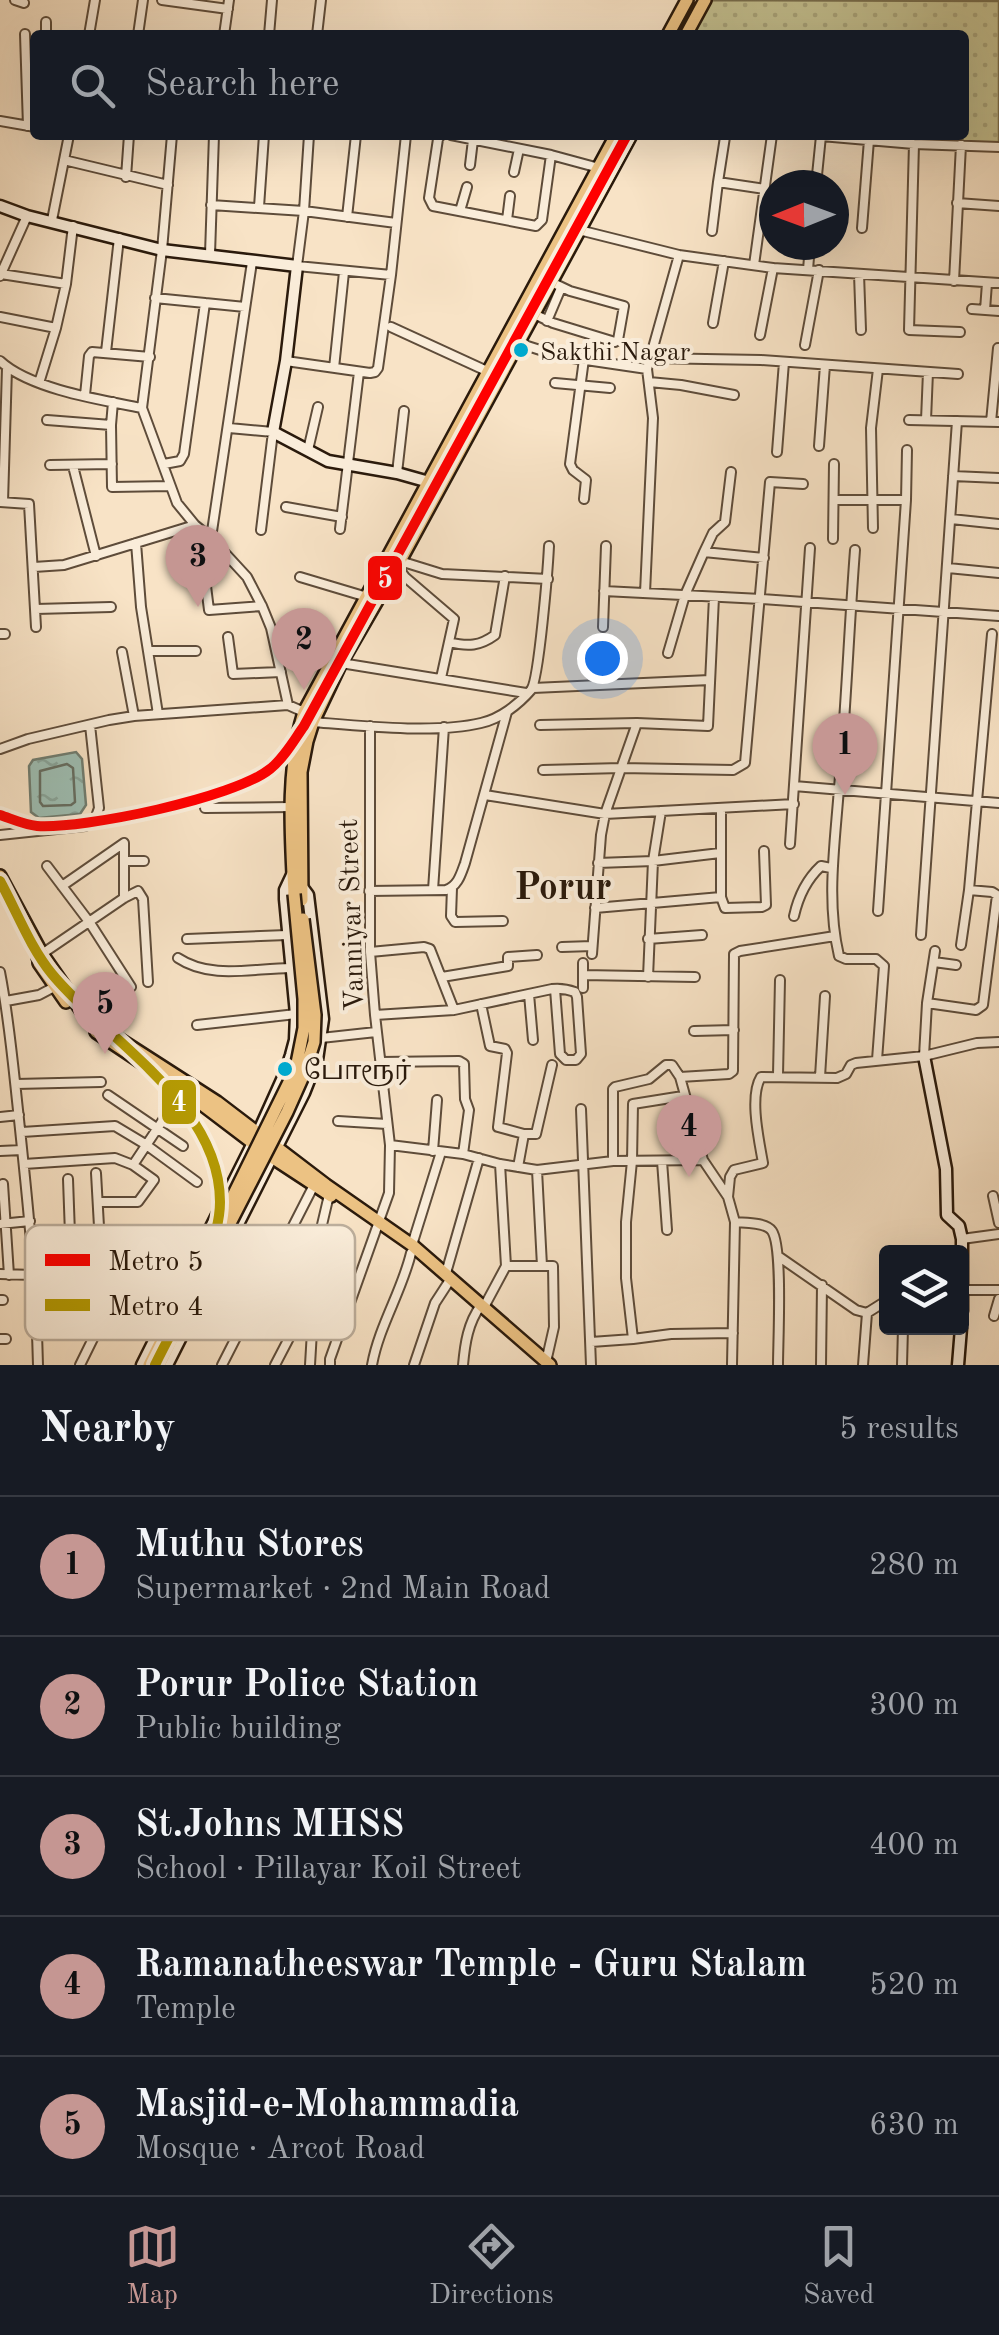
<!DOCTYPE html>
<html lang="en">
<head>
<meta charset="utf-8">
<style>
	body { margin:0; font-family:"Old Standard TT","Noto Serif Tamil",serif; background:#242831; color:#f1f3f6 }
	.controls { position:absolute; right:30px; bottom:30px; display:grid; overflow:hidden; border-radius:10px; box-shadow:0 10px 40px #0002 }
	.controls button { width:90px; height:90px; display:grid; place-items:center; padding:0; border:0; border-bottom:2px solid #363941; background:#171b24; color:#f1f3f6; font:50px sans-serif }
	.compass { position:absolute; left:759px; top:170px; width:90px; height:90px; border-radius:50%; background:#171b24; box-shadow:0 10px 40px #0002; rotate:269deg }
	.you { position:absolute; left:602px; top:658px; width:35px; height:35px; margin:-25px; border:8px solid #fff; border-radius:50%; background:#1a73e8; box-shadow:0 0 0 15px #1a73e833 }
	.badge { display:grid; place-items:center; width:65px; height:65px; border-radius:50%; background:#c59692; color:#111; font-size:32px; font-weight:700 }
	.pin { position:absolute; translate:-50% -82px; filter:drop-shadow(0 2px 5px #0008) }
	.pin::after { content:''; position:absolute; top:52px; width:35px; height:30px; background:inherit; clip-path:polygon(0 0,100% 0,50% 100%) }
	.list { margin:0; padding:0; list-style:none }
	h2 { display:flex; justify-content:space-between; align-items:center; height:130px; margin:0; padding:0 40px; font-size:42px }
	h2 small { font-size:32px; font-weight:400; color:#9ea1a6 }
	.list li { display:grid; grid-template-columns:65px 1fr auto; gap:30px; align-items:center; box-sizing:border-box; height:140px; padding:0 40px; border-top:2px solid #363941 }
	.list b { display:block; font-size:38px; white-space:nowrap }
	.list p { margin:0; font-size:32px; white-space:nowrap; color:#9ea1a6 }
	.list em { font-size:32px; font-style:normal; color:#9ea1a6 }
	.icon { flex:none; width:55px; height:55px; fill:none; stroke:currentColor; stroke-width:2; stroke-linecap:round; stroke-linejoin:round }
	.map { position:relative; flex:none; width:999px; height:1365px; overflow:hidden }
	.search { position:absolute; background:#171b24; box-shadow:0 10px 40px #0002; left:30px; right:30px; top:30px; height:110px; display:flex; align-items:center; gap:25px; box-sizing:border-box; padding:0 35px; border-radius:10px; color:#9ea1a6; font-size:38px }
	.sheet { height:830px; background:#171b24 }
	nav { display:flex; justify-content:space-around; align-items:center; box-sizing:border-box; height:140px; border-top:2px solid #363941; background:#171b24; font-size:28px; color:#9ea1a6 }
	nav a { display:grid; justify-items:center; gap:5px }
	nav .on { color:#c59692 }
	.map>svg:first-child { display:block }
	.grass { fill:url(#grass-dots); stroke:#776e4e; stroke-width:2.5 }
	.water { fill:url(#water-ripples); stroke:#6f7c70; stroke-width:2.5 }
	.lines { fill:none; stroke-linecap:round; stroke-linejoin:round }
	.shore { stroke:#646c60; stroke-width:2.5 }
	.street-casing { stroke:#5e4c3a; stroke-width:12 }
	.secondary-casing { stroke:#2a1a0c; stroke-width:15 }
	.primary-casing { stroke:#2a1a0c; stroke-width:16 }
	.street { stroke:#faedda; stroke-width:8 }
	.secondary { stroke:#faedda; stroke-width:10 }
	.primary { stroke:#ecc283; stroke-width:11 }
	.primary-bridge-casing { stroke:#2a1a0c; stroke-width:16; stroke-linecap:butt }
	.primary-bridge { stroke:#ecc283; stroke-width:11 }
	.metro-1-casing { stroke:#faedda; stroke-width:18 }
	.metro-2-casing { stroke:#faedda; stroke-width:18 }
	.metro-1 { stroke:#f00; stroke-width:10 }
	.metro-2 { stroke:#b49a04; stroke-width:10 }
	.bus-dot { fill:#00a9ce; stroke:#faedda; stroke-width:4 }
	.labels { text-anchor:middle; stroke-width:8; stroke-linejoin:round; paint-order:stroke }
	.bus-label { font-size:26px; fill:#2a1a0c; stroke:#faedda; text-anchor:start }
	.street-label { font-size:28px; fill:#2a1a0c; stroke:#faedda }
	.district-label { font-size:38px; font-weight:bold; fill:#2a1a0c; stroke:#faedda }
	.key { fill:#faedda; stroke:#bcae9c; stroke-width:2.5 }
	.key-label { font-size:28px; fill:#2a1a0c }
	.line-badge { stroke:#faedda; stroke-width:4 }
	.badge-label { font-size:28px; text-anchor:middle; font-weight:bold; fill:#fff }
</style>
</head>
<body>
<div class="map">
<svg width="999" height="1365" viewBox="0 0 999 1365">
	<defs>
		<pattern id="grass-dots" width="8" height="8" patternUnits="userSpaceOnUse" patternTransform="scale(2.5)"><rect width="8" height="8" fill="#c4c191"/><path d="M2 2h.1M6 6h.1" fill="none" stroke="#a9a57c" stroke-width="1.8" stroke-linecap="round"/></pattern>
		<pattern id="water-ripples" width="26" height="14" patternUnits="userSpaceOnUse" patternTransform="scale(2.5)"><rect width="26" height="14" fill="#9dbeb3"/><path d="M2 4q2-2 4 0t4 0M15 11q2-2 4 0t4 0" fill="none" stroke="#87a399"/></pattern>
	</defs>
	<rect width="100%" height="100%" fill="#f8e3c6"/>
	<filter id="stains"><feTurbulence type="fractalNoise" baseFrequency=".002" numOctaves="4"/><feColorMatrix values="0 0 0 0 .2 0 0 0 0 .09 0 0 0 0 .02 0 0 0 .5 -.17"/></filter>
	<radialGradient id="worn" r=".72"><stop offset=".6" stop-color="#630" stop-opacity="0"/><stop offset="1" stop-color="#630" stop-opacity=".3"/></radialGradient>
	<path class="grass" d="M712,0L999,1V143L914,140L876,135H964V35H692Z"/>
	<path class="water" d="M76,752L82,759L86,805L80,814L39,818L31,812L29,766L33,760Z"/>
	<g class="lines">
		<path class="shore" d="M67,764L73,768L75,802L71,805L43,806L40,802V771Z"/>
		<g class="street-casing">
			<path id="street" d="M15,0L24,3
				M162,0L228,9
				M46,22V35
				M25,34L28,126
				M89,35L95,0
				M138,35L143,0
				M224,35L229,0
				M269,35L272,0
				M317,35L321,0
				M0,121L35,127
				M309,135L304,211L297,266L391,275
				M441,135L438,139L429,198L433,206L536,226L542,220L551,155
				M451,135L551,155L599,168
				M914,144L909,330L960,332
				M64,160L168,185
				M470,165L473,140
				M514,172L519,149
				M126,177L129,135
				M718,182L725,137
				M816,185L821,136L914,144L999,147
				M957,203L999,206
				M211,205L304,211L396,223
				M259,207L264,135
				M460,211L467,187
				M347,217L356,135
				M52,220L69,135
				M507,220L510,196
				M862,228L869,140
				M579,230L679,255L773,268L999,283
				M712,231L718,182L765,189
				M210,254L214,135
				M754,265L772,135
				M808,270L810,245
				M1,274L66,284
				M859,274L861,330
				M0,276L27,216
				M954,281L961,145
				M155,298L245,307
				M972,309L999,311
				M985,310L987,283
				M534,314L553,323L615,342L618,340L624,306L570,291L551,282
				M0,317L56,328
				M547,321L561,288
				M713,323L724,261
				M391,327L489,372
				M760,335L773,268
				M518,343L559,356L647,369
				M805,345L819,270
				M106,352L119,238
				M650,358L761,360L958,374
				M584,359L570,464L573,470L586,480L584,499
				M0,361C30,389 101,400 142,408
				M286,361L370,373L375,372L378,368L391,275L406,135
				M334,368L344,272
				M649,382L681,385L734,395
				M39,383L56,328L66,284L73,226
				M555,383L610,388
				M85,395L89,356L92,352L150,357
				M113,402L111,425L112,487L170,486
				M142,408L177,503L195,525L211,538L247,577L262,606L271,628L288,705
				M142,408L162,250L172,135
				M47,420L111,425
				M909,420L999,422
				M926,420L928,372
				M991,422L998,348
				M229,428L273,432L261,530
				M819,446L825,365
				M308,450L318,407
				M777,452L784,362
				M164,464L180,461L184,454L205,303
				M50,465L112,464
				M73,466L96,556
				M397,473L404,411
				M953,476L999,478
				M834,500H906
				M0,502L29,504L36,627
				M3,502L7,368
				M286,507L342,517
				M951,519L999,524
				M873,528L871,428L878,369
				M340,529L359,372
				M211,538L252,262
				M833,539L834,464
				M136,543L141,607L158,714
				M201,546L209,610L262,606
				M855,550C849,629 846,708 839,788C835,844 826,901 839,956L846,959H876L884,966L877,1060
				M704,552L764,558
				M400,561L442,574L548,579
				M397,566L405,577L454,619L441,678
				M34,567L64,565L195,525
				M948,568L999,573
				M300,577L367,597
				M604,591L761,599L999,616
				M645,593L653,418L647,369L679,255
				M36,609L111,607
				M603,627L606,546
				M0,634H5
				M228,637L233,674L281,672
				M449,642C468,647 480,646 495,635L505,576
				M148,651H196
				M122,652L134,716
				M668,653L685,595L704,552L713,533L725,522L731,472
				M341,663L526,693
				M533,688L710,680
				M313,722C362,726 435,734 481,723C500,719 519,704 531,690C539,680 548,566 549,546
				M540,725L637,723L708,726L714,597
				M370,726V952L375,1015L390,1145L389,1193L379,1221
				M0,749L28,739L109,720L134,716L288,705L304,712
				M543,770L621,768L733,770L745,763L770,482L803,484
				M794,786L999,803
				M485,795L605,814L794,804
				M205,808L292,807
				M721,809V897L725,908L762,907L766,905L764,851
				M0,835L85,826L95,819L99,808L90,725
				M790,844L810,548
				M124,861H144
				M598,863L653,861L720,853
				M47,866L90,923L131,987
				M62,886L124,843V898
				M452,888L451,916L455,922L503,921
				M433,890L444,727
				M369,891L446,890C458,886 461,874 465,863L507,712
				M595,908L721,897
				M878,911L906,500L907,450
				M794,916C798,898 807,879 821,866L831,868
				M921,935L957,421
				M187,939L287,935
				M648,939L702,935
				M961,945L969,890L992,634
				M562,947L592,946
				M370,952L424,947L430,949L454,1010
				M592,954L601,835L605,814L637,723
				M36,958L124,898L138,891L143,899L148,982
				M178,958C211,980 253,968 291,968
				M934,962L956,965
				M583,963V988
				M0,972C9,1018 13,1064 18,1110C27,1195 36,1280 38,1365
				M583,975L695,977
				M442,977L508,966V957L537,955
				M648,977L653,861L661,811
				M529,994L533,1040
				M6,1001L39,995L58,985
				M927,1003L976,1010L983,1005L997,895L992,892L969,890
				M481,1004L490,1046L505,1049L507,1053L498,1127L524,1134H536L552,1065
				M375,1015L454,1010L552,989C561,988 567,989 575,992L577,997L581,1054L576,1060H566L560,1054L555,989
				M197,1025L296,1014
				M694,1031L734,1030
				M321,1038L376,1032
				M924,1056L927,1003L935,951
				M381,1062L459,1061L464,1064L465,1099L469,1110L463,1154
				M778,1075L780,980
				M680,1077L729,1074L733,1071L734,954L740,951L835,936
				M820,1077L825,996
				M16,1084L101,1082
				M108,1095L183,1146
				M581,1109L591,1365
				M0,1117L19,1115
				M338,1121L387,1124
				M22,1132L115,1126L145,1144L197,1182
				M390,1145L463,1154L500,1164L537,1170L613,1161L703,1160
				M0,1151L22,1150
				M433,1151L437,1100
				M613,1161V1089L615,1087L649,1079L666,1065H672L680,1077L703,1160L728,1197L735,1222L732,1365
				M662,1161L667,1230
				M24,1164L115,1158L133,1165L154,1180L138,1202H98
				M133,1165L183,1090
				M518,1167L524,1134
				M537,1170L542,1266
				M96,1173L103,1298
				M3,1184L9,1275
				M993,1196L999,1223
				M728,1197L730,1177L734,1170L763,1163C759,1140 749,1096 761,1077L837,1078L846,1074L851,1065L856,1063L924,1056L977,1043L999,1042
				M735,1222C745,1223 766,1222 772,1231C783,1247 778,1341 778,1365
				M0,1224L30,1221
				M962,1239L999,1234
				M412,1245L441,1152
				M100,1250L134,1247
				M778,1256L856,1310L867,1313L886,1301
				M506,1266H553L554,1327L546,1362
				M446,1273L479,1158
				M0,1274L34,1275
				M55,1281L85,1296H140L174,1303
				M66,1287L71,1262L68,1179
				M962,1290H999
				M0,1300H3
				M484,1307L506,1266L500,1164
				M994,1316L999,1299
				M0,1339H6
				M633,1339L671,1334L733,1333
				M591,1342L633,1339L626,1278V1222L632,1161L633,1104L683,1096
				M80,1365L114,1296
				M222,1365L314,1185
				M275,1365L311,1296
				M310,1365L317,1246L329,1195
				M330,1365V1359L377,1227
				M372,1365C379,1326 402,1291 411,1253
				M414,1365L435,1303L448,1283
				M463,1365C465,1343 468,1323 481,1305
				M821,1365L822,1285
				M863,1365L867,1313
				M902,1365L903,1328"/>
		</g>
		<g class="secondary-casing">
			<path id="secondary" d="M0,206L27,216L162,250L297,266L286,361L273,432L328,461L397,473L429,482
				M924,1056L946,1169L947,1215L959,1226L962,1239V1311
				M142,1365L258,1133L285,1073L291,1055L295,1040L296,1014L285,899V890L293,873
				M167,1365L304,1093L317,1060L323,1019L308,895L302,887
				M958,1365L961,1328"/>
		</g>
		<g class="primary-casing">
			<path id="primary" d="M668,35L687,0
				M686,35L705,0
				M0,876L42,954L83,1013L116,1037L217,1102L326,1185L412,1245L550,1365
				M294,894C291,834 286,770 304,712L616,135
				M302,900L301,772L307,741L313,722L341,663L400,561L631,135
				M39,963L66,1002
				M96,1032L183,1090L270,1156L331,1196
				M149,1365L199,1265
				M159,1365L206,1270"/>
		</g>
		<use href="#street" class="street"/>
		<use href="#secondary" class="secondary"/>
		<use href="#primary" class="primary"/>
		<g class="primary-bridge-casing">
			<path id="primary-bridge" d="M199,1265L296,1068L304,1028V999L294,894
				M206,1270L287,1112L304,1074L314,1042L315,1015L303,919"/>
		</g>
		<use href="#primary-bridge" class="primary-bridge"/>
		<g class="metro-1-casing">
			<path id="metro-1" d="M0,815C12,819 25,825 37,826C84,829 234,798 270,769C284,758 294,740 304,726L627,135"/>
		</g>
		<g class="metro-2-casing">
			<path id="metro-2" d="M0,881C17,912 30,947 52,974C108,1042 220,1104 220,1202C220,1251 176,1321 155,1365"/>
		</g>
		<use href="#metro-1" class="metro-1"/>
		<use href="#metro-2" class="metro-2"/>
	</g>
	<g class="bus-dot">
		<circle cx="521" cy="350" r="9"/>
		<circle cx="285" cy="1069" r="9"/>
	</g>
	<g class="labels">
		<g class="bus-label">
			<text x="540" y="360">Sakthi Nagar</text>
			<text x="304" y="1079">போரூர்</text>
		</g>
		<g class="street-label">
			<text transform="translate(350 915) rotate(-92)" y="10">Vanniyar Street</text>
		</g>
		<g class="district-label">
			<text x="563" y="899">Porur</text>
		</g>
	</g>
	<rect x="25" y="1225" width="330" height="115" rx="15" class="key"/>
	<rect x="45" y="1254" width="45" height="12" fill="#f00"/>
	<rect x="45" y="1299" width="45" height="12" fill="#b49a04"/>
	<g class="key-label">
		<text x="108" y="1270">Metro 5</text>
		<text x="108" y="1315">Metro 4</text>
	</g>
	<g class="line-badge">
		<rect x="366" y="554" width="38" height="48" rx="10" fill="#f00"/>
		<rect x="160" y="1078" width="38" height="48" rx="10" fill="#b49a04"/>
	</g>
	<g class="badge-label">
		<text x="385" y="587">5</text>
		<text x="179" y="1111">4</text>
	</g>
	<rect width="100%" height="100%" filter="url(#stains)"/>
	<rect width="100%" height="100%" fill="url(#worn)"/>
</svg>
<div class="controls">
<button><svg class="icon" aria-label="layers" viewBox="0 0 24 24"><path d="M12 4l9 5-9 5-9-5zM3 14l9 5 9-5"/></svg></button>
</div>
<svg class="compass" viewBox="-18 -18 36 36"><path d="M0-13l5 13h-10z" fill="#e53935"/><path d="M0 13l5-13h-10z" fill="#9ea1a6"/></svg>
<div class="you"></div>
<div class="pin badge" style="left:845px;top:795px">1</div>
<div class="pin badge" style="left:304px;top:690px">2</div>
<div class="pin badge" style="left:198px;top:607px">3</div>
<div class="pin badge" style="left:689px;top:1177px">4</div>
<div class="pin badge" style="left:105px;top:1054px">5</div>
<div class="search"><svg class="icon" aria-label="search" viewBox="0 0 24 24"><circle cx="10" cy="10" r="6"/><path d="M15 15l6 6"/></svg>Search here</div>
</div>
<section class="sheet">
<h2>Nearby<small>5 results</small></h2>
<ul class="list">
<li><span class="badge">1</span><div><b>Muthu Stores</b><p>Supermarket · 2nd Main Road</p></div><em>280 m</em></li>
<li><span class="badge">2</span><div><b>Porur Police Station</b><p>Public building</p></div><em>300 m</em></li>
<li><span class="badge">3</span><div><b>St.Johns MHSS</b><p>School · Pillayar Koil Street</p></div><em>400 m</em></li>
<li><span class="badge">4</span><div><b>Ramanatheeswar Temple - Guru Stalam</b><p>Temple</p></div><em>520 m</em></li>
<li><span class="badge">5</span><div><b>Masjid-e-Mohammadia</b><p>Mosque · Arcot Road</p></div><em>630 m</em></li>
</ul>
</section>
<nav>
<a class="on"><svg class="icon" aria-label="map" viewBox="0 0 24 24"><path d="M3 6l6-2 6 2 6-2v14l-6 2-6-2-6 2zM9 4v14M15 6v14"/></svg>Map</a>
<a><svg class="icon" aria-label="directions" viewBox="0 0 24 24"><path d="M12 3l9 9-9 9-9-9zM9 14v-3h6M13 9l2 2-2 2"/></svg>Directions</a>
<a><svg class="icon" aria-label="saved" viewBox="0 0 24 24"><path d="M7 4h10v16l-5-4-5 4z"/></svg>Saved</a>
</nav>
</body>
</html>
